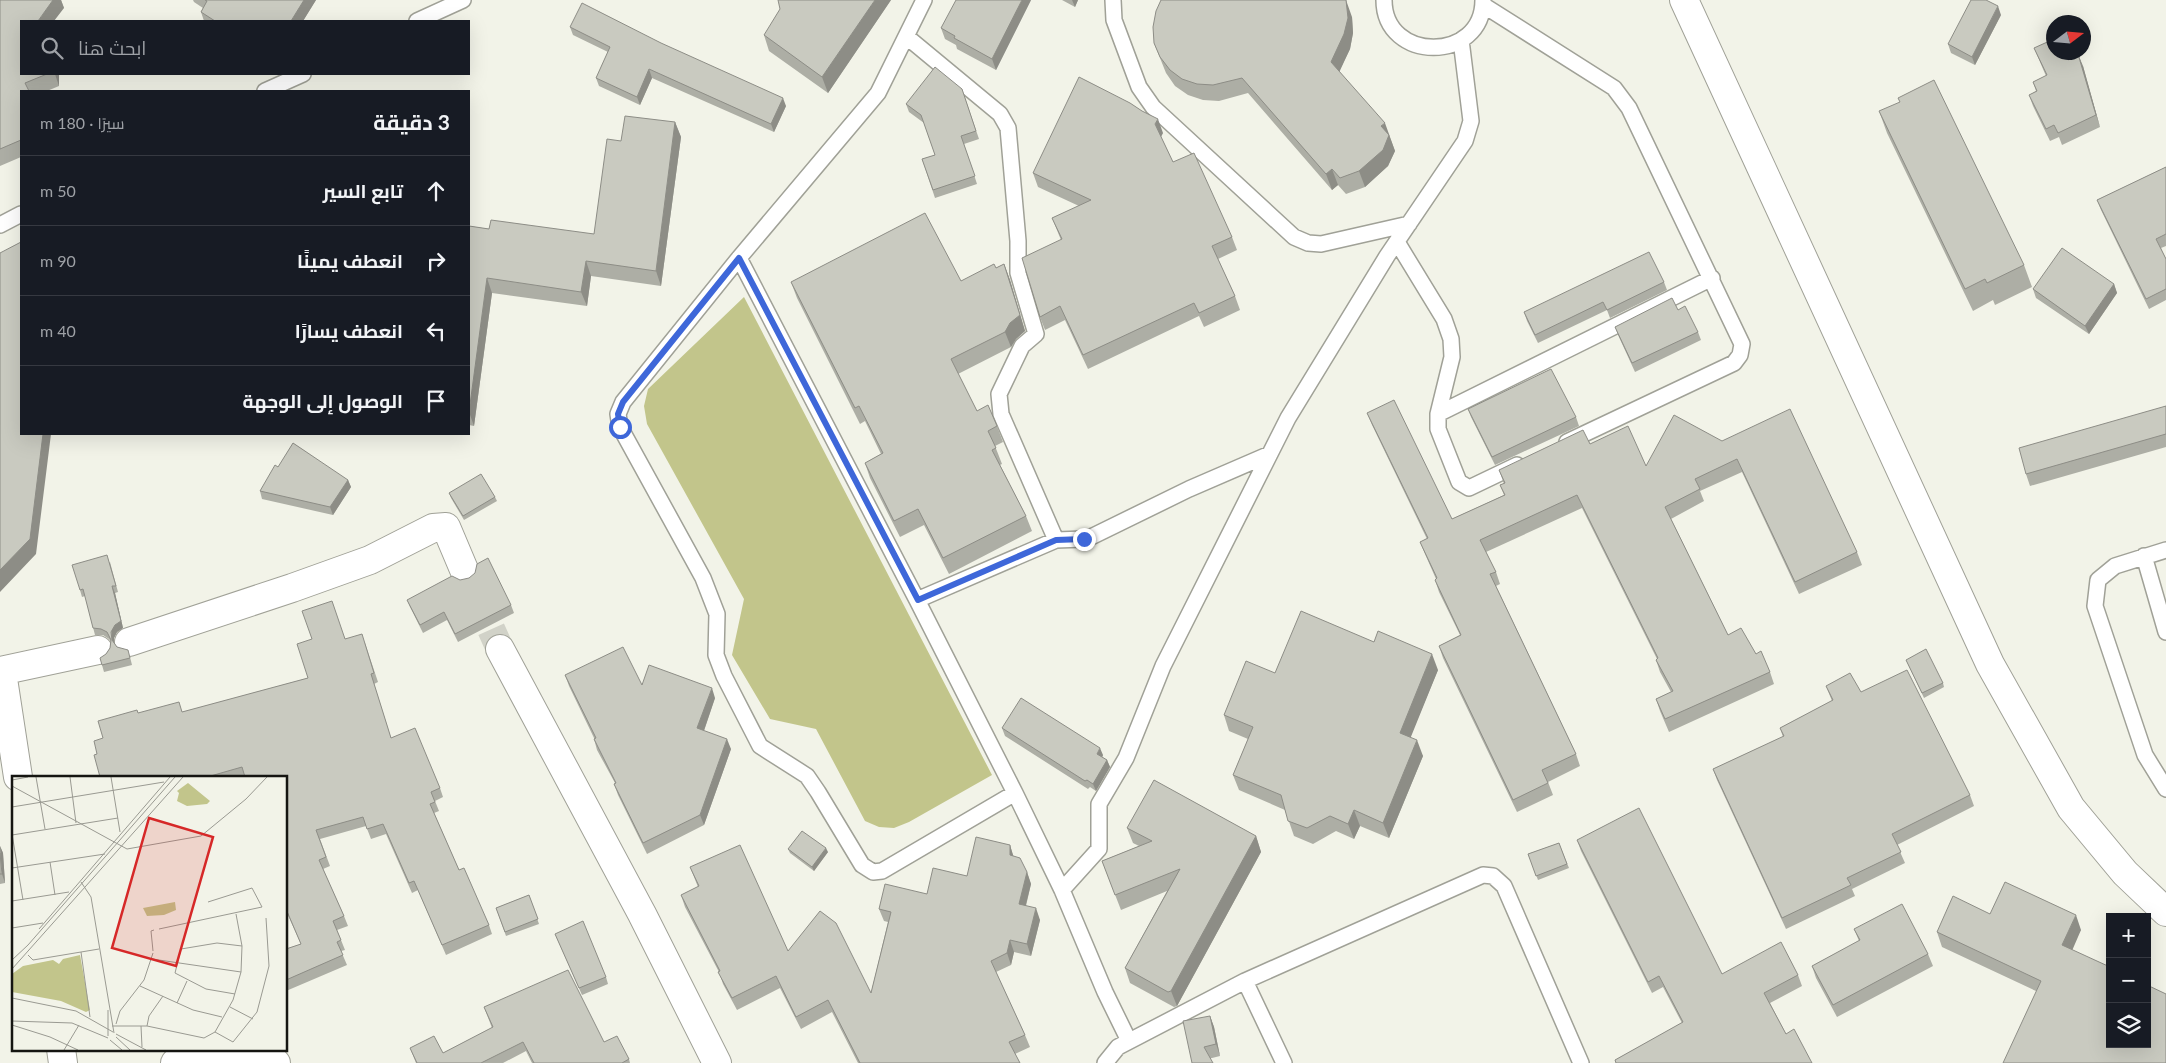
<!DOCTYPE html>
<html lang="ar">
<head>
<meta charset="utf-8">
<style>
	body { margin:0; font-family:Lato,Cairo,sans-serif; background:#20242c; color:#f1f3f6; direction:rtl }
	.controls { position:absolute; right:15px; bottom:15px; display:grid; overflow:hidden; border-radius:0px; box-shadow:0 5px 20px #0002 }
	.controls button { width:45px; height:45px; display:grid; place-items:center; padding:0; border:0; border-bottom:1px solid #363941; background:#171b24; color:#f1f3f6; font:25px sans-serif }
	.compass { position:absolute; left:2046px; top:15px; width:45px; height:45px; border-radius:50%; background:#171b24; box-shadow:0 5px 20px #0002; rotate:74deg }
	.stop { position:absolute; width:15px; height:15px; margin:-11px; border:4px solid #3e67d9; border-radius:50%; background:#fff }
	.stop.end { background:#3e67d9; border-color:#fff; box-shadow:0 1px 5px #0008 }
	.list { margin:0; padding:0; list-style:none }
	h2 { display:flex; justify-content:space-between; align-items:center; height:65px; margin:0; padding:0 20px; font-size:21px }
	h2 small { font-size:16px; font-weight:400; color:#9ea1a6 }
	.list li { display:grid; grid-template-columns:32px 1fr auto; gap:15px; align-items:center; box-sizing:border-box; height:70px; padding:0 20px; border-top:1px solid #363941 }
	.list b { display:block; font-size:19px; white-space:nowrap }
	.list em { font-size:16px; font-style:normal; color:#9ea1a6 }
	.icon { flex:none; width:28px; height:28px; fill:none; stroke:currentColor; stroke-width:2; stroke-linecap:round; stroke-linejoin:round }
	.map { position:relative; flex:none; width:2166px; height:1063px; overflow:hidden; direction:ltr }
	.search { position:absolute; background:#171b24; box-shadow:0 5px 20px #0002; left:20px; top:20px; width:450px; height:55px; display:flex; align-items:center; gap:12px; box-sizing:border-box; padding:0 18px; border-radius:0px; color:#9ea1a6; font-size:19px }
	.panel { position:absolute; background:#171b24; box-shadow:0 5px 20px #0002; left:20px; top:90px; width:450px; height:345px; border-radius:0px; direction:rtl }
	.map>svg:first-child { display:block }
	.park { fill:#c2c58b }
	.lines { fill:none; stroke-linecap:round; stroke-linejoin:round }
	.minor-tunnel { stroke:#d1d2c8; stroke-width:28; stroke-dasharray:28 14; stroke-linecap:butt }
	.service-casing { stroke:#a0a197; stroke-width:18 }
	.minor-casing { stroke:#a0a197; stroke-width:30 }
	.service { stroke:#fff; stroke-width:15 }
	.minor { stroke:#fff; stroke-width:28 }
	.wall { fill:#adaea5 }
	.shaded-wall { fill:#8d8d86 }
	.building { fill:#c9cac0; stroke:#8d8d86 }
	.route { stroke:#3e67d9; stroke-width:6 }
	.inset-road { fill:none; stroke:#9a9a92; stroke-width:1 }
	.view { fill:#d62828; fill-opacity:0.15; stroke:#d62828; stroke-width:2.5 }
	.inset-edge { fill:none; stroke:#151511; stroke-width:2.5 }
</style>
</head>
<body>
<div class="map">
<svg width="2166" height="1063" viewBox="0 0 2166 1063">
	<rect width="100%" height="100%" fill="#f2f3e8"/>
	<path class="park" d="M744,297L992,775L909,822L894,828L879,827L865,821L816,729L770,719L732,655L744,599L647,424L644,406L648,389Z"/>
	<g class="lines">
		<path class="minor-tunnel" d="M474,591L500,649"/>
		<g class="service-casing">
			<path id="service" d="M924,0L878,93L739,258L623,402L618,414L620,427L703,578L717,614L716,655L724,676L760,746L807,776L818,792L862,865L873,872L882,871L1015,793
				M1113,0L1114,20L1139,87L1153,107L1294,237L1308,243L1321,244L1409,224
				M1384,0C1384,63 1483,63 1483,0
				M1483,5L1614,88L1629,108L1742,344L1740,355L1734,363L1567,442
				M417,21L463,0
				M907,37L1000,114L1008,128L1018,241V273L1036,334L1022,346L999,394L1001,414L1056,540
				M265,91L303,74
				M0,225L21,214
				M1397,242L1444,319L1451,339L1452,357L1438,414V429L1459,482L1469,488L1517,465
				M739,258L917,600L1015,793L1062,890L1105,992L1129,1041
				M1438,414L1712,278
				M2166,550L2115,566L2098,580L2095,606L2145,755L2166,789
				M2144,556L2166,632
				M917,600L1056,540L1084,539L1093,536L1189,489L1270,454
				M1062,890L1099,849V804L1126,758L1163,666L1288,418L1387,256L1465,141L1471,121L1461,40
				M1245,981L1284,1063
				M1105,1063L1118,1047L1245,981L1483,875L1493,876L1504,886L1581,1063"/>
		</g>
		<g class="minor-casing">
			<path id="minor" d="M1684,0L1990,664L2071,808L2125,873L2166,912
				M129,642L292,588L370,560L433,528L446,527L465,572
				M500,649L642,914L717,1063
				M0,671L98,650
				M2,672L18,777
				M61,1049L63,1063
				M175,1063L230,1052L267,1053L276,1063"/>
		</g>
		<use href="#service" class="service"/>
		<use href="#minor" class="minor"/>
	</g>
	<path class="wall" d="M0,0H61L64,8L21,21V74H59V86L47,91H21V157L0,166Z
		M193,0H316L303,21H204L201,12L203,8L194,2Z
		M891,0L828,93L769,51L764,35Z
		M1031,0L996,70L957,49L956,45L945,39L941,28Z
		M1062,0H1078L1075,7Z
		M2001,15L1975,65L1951,53L1948,44Z
		M1352,17L1353,33L1350,49L1339,71L1389,135L1395,151L1388,166L1365,187L1346,194L1338,185L1332,190L1248,93L1219,101L1203,100L1188,95L1175,86L1166,73L1154,43Z
		M570,27L786,106L774,132L652,78L640,105L599,86L596,78L608,52L573,35Z
		M2034,48L2083,66L2100,127L2062,145L2059,137L2050,141L2033,106L2029,95L2036,91L2033,82L2046,76Z
		M962,89L979,139L964,144L977,184L935,198L922,159L935,155L924,123L909,112L906,104Z
		M1879,111L2024,265L2032,287L1995,305L1993,300L1973,311L1887,133Z
		M675,122L681,137L661,286L591,276L587,306L492,293L474,426L469,425V226L489,229L594,234L621,141Z
		M1163,133L1161,137L1173,162L1232,237L1237,250L1218,259L1235,296L1240,310L1204,327L1199,316L1088,369L1065,320L1045,330L1040,317L1061,240L1052,218L1079,206L1038,187L1033,173Z
		M2166,167V246L2161,248L2166,259V300L2149,309L2101,210L2097,200Z
		M1004,264L1010,280L1025,331L1016,339L1011,347L958,374L977,411L997,426L1003,442L995,446L1002,464L1000,465L1026,516L1032,531L949,574L924,525L900,537L870,478L865,463L881,454L865,421L860,424L797,298L791,282L961,281L996,268Z
		M1664,282L1667,290L1610,318L1607,310L1538,343L1527,321L1524,312Z
		M2114,284L2117,293L2089,334L2036,298L2033,289Z
		M1678,310L1698,332L1701,340L1635,372L1618,335L1615,327Z
		M2166,406V447L2030,486L2026,474Z
		M1468,409L1576,417L1579,426L1495,465L1471,417Z
		M1367,413L1452,519L1504,495L1500,485L1504,484L1499,470L1590,444L1646,466L1722,441L1857,552L1862,565L1799,594L1742,472L1700,491L1704,501L1671,519L1728,635L1756,654L1770,672L1774,684L1669,732L1660,711L1656,699L1671,692L1660,672L1656,660L1657,659L1582,508L1486,552L1496,572L1500,584L1496,586L1576,754L1580,766L1548,782L1553,795L1517,812L1443,658L1439,646L1460,635L1439,592L1435,580L1436,579L1425,554L1420,542L1427,539L1372,425Z
		M278,467L348,480L351,487L333,515L262,499L260,491Z
		M449,493L495,497L497,501L464,520L451,498Z
		M110,562L118,592L115,593L123,628L117,632L114,638V643L117,647L130,657L132,665L104,672L102,665L106,654L110,648L111,642L109,639L103,635H95L85,596L82,597L80,590Z
		M407,600L511,605L514,613L458,642L447,620L423,633L410,607Z
		M345,639L365,643L378,682L374,684L391,738L440,788L443,797L435,801L439,811L434,813L459,870L489,925L492,934L446,955L418,890L412,893L386,834L371,839L366,826L320,839L330,866L323,869L344,916L348,926L337,930L345,950L341,951L347,965L286,991V949L301,944L286,911V777H100L97,754L103,738L183,712L308,678Z
		M1906,660L1943,683L1944,687L1924,698Z
		M1438,670L1410,737L1423,756L1389,838L1360,826L1354,839L1336,831L1313,844L1294,836L1285,810L1239,790L1233,775L1248,739L1229,731L1224,715L1275,673Z
		M565,675L642,685L715,698L704,731L731,749L704,825L647,854L618,795L614,784L615,783L597,750L594,739V738L569,686Z
		M1826,686L1861,692L1970,795L1974,806L1897,845L1905,863L1852,889L1855,896L1786,929L1717,780L1713,769L1783,737L1780,728L1832,701Z
		M1002,728L1103,755L1102,757L1107,760L1110,767L1096,791L1090,787L1088,789L1005,736Z
		M1127,828L1256,836L1261,852L1177,1006L1174,1007L1130,983L1125,968L1167,891L1121,910L1102,861L1139,846L1133,843Z
		M1577,840L1722,974L1798,975L1802,986L1770,1003L1786,1034L1812,1063H1616L1615,1060L1682,1023L1663,987L1652,993L1581,851Z
		M1559,843L1569,868L1538,880L1528,854Z
		M1010,845L1013,856L1027,872L1031,884L1026,906L1040,920L1031,956L1014,952L1011,965L996,972L1025,1035L1030,1047L1015,1054L1020,1063H858L832,1012L801,1029L780,988L737,1010L723,984L719,972L685,907L681,895L698,887L690,867L788,951L871,993L888,922L884,921L879,909L927,894L967,876Z
		M0,846L3,853L5,883L0,884Z
		M788,849L828,852L814,871L790,853Z
		M529,895L539,924L506,936L496,908Z
		M1990,914L2081,930L2036,991L1942,947L1937,932Z
		M1854,929L1928,954L1933,966L1837,1017L1816,978L1812,966L1859,941Z
		M555,934L606,977L608,984L582,995Z
		M484,1007L604,1042L629,1059L630,1063H532L526,1051L503,1063H416L410,1048L443,1053L492,1028Z
		M1210,1016L1214,1027L1220,1056L1192,1063Z"/>
	<path class="shaded-wall" d="M53,0H61L64,8L54,21H38Z
		M304,0H316L303,21H291Z
		M875,0H891L828,93L822,77Z
		M1022,0H1031L996,70L992,59Z
		M1072,0H1078L1075,7Z
		M1346,0L1352,17L1353,33L1350,49L1337,77L1331,62Z
		M1998,6L2001,15L1975,65L1972,57Z
		M2078,54L2083,66L2100,127L2096,115Z
		M649,69L652,78L640,105L637,97Z
		M55,74H59V86Z
		M783,98L786,106L774,132L771,124Z
		M1158,119L1163,133L1160,138L1155,124Z
		M675,122L681,137L661,286L656,271Z
		M1385,123L1395,151L1388,166L1365,187L1359,171L1381,126Z
		M1332,169L1338,185L1332,190L1326,174Z
		M586,261L591,276L587,306L581,292Z
		M1004,264L1010,280L1025,331L1016,339L1011,347L1005,332Z
		M487,278L492,293L474,426L469,412Z
		M2114,284L2117,293L2089,334L2085,326Z
		M43,434H51L36,554L0,592V570Z
		M348,480L351,487L333,515L330,507Z
		M112,586L115,593L123,628L117,632L114,638V646L112,640Z
		M1432,654L1438,670L1406,749L1400,733Z
		M712,688L715,698L701,739L697,728Z
		M727,739L731,749L704,825L700,815Z
		M1417,740L1423,756L1389,838L1383,823Z
		M1100,748L1103,755L1100,762L1097,754Z
		M1107,760L1110,767L1096,791L1093,784Z
		M1354,810L1360,826L1354,839L1348,824Z
		M1256,836L1261,852L1177,1006L1171,991Z
		M1010,845L1014,858L1010,855Z
		M0,846L3,853L5,883L2,874Z
		M826,848L828,852L814,871L812,867Z
		M1027,872L1031,884L1023,916L1019,904Z
		M1036,908L1040,920L1031,956L1027,944Z
		M2076,915L2081,930L2068,960L2062,945Z
		M1010,940L1014,952L1011,965L1007,953Z
		M1210,1016L1214,1027L1220,1056L1216,1044Z"/>
	<path class="building" d="M0,0H53L38,21H21V74H47L25,83L29,91H21V140L0,149Z
		M205,0H304L291,21H215L201,12L207,1Z
		M778,0H875L822,77L764,35L780,9Z
		M956,0H1022L992,59L954,38L955,36L941,28Z
		M1161,0H1346L1348,18L1344,34L1331,62L1385,123L1381,126L1389,135L1383,150L1359,171L1340,178L1332,169L1326,174L1242,78L1213,85L1197,84L1182,79L1170,70L1160,57L1154,43L1153,27L1156,11Z
		M1971,0H1986L1998,6L1972,57L1948,44Z
		M582,3L661,43L783,98L771,124L649,69L637,97L596,78L610,47L570,27Z
		M2054,39V52H2065L2068,60L2078,54L2096,115L2058,133L2054,125L2046,129L2029,95L2037,91L2033,82L2047,75L2034,48Z
		M935,67L962,89L976,131L961,136L975,176L933,190L922,159L935,155L921,115L906,104Z
		M1079,77L1130,103L1142,111L1158,119L1155,124L1173,162L1194,153L1232,237L1212,246L1235,296L1199,313L1194,303L1083,355L1060,306L1040,317L1022,258L1062,239L1052,218L1091,200L1033,173Z
		M1934,80L2024,265L1987,283L1985,279L1965,289L1879,111L1900,102L1898,98Z
		M625,116L675,122L656,271L586,261L581,292L487,278L469,412V226L489,229L491,220L594,234L607,139L621,141Z
		M2166,167V234L2156,239L2166,259V289L2146,299L2097,200Z
		M925,213L961,281L994,264L996,268L1004,264L1020,315L1010,323L1005,332L951,359L977,411L988,405L997,426L988,431L996,448L992,450L1026,516L943,558L918,509L894,521L865,463L883,453L859,406L855,408L791,282Z
		M21,242V434H43L30,539L0,570V253Z
		M2062,248L2114,284L2085,326L2033,289Z
		M1649,252L1664,282L1607,310L1603,302L1535,335L1524,312Z
		M1672,298L1678,310L1685,306L1698,332L1632,363L1615,327Z
		M1551,369L1576,417L1492,457L1468,409Z
		M1394,400L1452,519L1505,495L1500,485L1505,483L1499,470L1583,430L1590,444L1628,426L1646,466L1674,415L1722,441L1790,409L1857,552L1795,582L1737,459L1695,479L1700,489L1665,507L1728,635L1741,628L1756,654L1761,651L1770,672L1665,719L1656,699L1673,691L1656,660L1658,658L1577,495L1480,540L1496,572L1490,574L1576,754L1542,770L1548,783L1513,800L1439,646L1461,635L1435,580L1437,578L1420,542L1428,538L1367,413Z
		M2166,406V434L2026,474L2019,448Z
		M293,443L348,480L330,507L260,491L275,465L278,467Z
		M481,474L495,497L463,516L449,493Z
		M107,555L116,586H112L121,621L115,625L111,632L112,640L117,647L128,650L130,658L102,665L100,658L106,654L110,648L111,640L107,632L101,629L93,628L83,589L80,590L72,565Z
		M488,558L511,605L455,634L444,612L420,625L407,600L452,576L460,580L469,578L475,573L477,564Z
		M332,601L345,639L362,634L374,673L371,674L391,738L415,728L440,788L431,792L435,802L430,804L459,870L464,868L489,925L442,945L414,881L409,883L383,824L367,829L363,817L316,830L326,857L319,860L344,916L333,921L341,940L337,942L343,955L286,980V949L301,944L286,909V777H245L242,767L207,777H100L94,755L97,754L94,741L103,738L98,721L137,710L138,713L179,702L182,712L308,678L297,644L312,639L302,611Z
		M1301,611L1374,642L1378,631L1432,654L1400,733L1417,740L1383,823L1354,810L1348,824L1330,816L1307,828L1288,821L1281,795L1233,775L1253,727L1224,715L1246,661L1275,673Z
		M623,647L642,685L649,665L712,688L697,728L727,739L700,815L643,843L614,784L616,783L594,739L596,738L565,675Z
		M1926,649L1943,683L1922,693L1906,660Z
		M1907,670L1970,795L1892,834L1901,852L1847,878L1851,885L1782,918L1713,769L1784,736L1780,728L1833,700L1826,686L1850,673L1861,692Z
		M1021,698L1100,748L1097,754L1107,760L1093,784L1087,780L1085,781L1002,728Z
		M1154,780L1256,836L1171,991L1168,992L1125,968L1180,869L1115,895L1102,861L1152,841L1127,828Z
		M1639,808L1722,974L1781,942L1798,975L1764,993L1786,1034L1794,1029L1812,1063H1616L1615,1060L1683,1022L1659,976L1648,982L1577,840Z
		M802,831L826,848L812,867L788,849Z
		M976,837L1010,845V855L1020,858L1027,872L1019,904L1036,908L1027,944L1010,940L1007,953L991,961L1025,1035L1009,1042L1020,1063H860L828,1000L796,1017L776,976L732,998L718,972L720,971L681,895L699,886L690,867L740,845L788,951L820,911L836,923L871,993L891,912L879,909L885,884L927,894L933,868L967,876Z
		M1559,843L1567,864L1536,876L1528,854Z
		M0,853L2,874H0Z
		M2005,882L2076,915L2062,945L2110,967V1044H2147V985L2166,994V1063H2003L2041,981L1937,932L1953,896L1990,914Z
		M529,895L538,919L505,932L496,908Z
		M1902,904L1928,954L1833,1005L1812,966L1860,940L1854,929Z
		M583,921L606,977L579,988L555,934Z
		M568,970L604,1042L617,1036L629,1059L622,1063H534L523,1042L481,1063H417L410,1048L434,1036L443,1053L493,1027L484,1007Z
		M1210,1016L1216,1044L1204,1047L1213,1063H1192L1183,1021Z"/>
	<g class="lines">
		<path class="route" d="M620,427L618,414L623,402L739,258L918,600L1056,540L1084,539"/>
	</g>
	<g transform="translate(12 776)">
		<rect width="275" height="275" fill="#f2f3e8"/>
		<path d="M176,7L198,25L195,28L175,30L165,25L167,17L165,15Z" fill="#c2c58b"/>
		<path d="M68,179L78,234L74,236L49,225L0,216V198L11,190L41,184L47,188L51,183Z" fill="#c2c58b"/>
		<path d="M163,126L164,134L152,139L135,140L131,132Z" fill="#c2c58b"/>
		<path class="inset-road" d="M24,1L33,53M58,1L64,47M99,1L108,56M0,4L16,1M0,10L115,73L189,60L234,23L255,1M0,31L152,6M0,58L11,124M0,59L106,42M38,86L43,119M0,92L93,78M69,106L79,121L102,257M0,125L57,116M0,152L31,147M27,153L158,1M147,153L250,131L240,112L196,126M141,175L139,155L142,154M69,176L78,241M16,179L21,184L87,173M140,183L229,196M0,184L16,169L163,1M0,193L171,1M128,210L181,234L210,241M223,218L194,213L163,197L169,173L205,167L230,170M0,222L64,235L101,256M165,227L175,205M218,231L241,243M0,245L60,247L96,262M104,248L108,235L132,204L141,177M0,249L38,261L66,274M100,250H135L192,262L203,256L221,224L229,196L230,170L224,138M129,250L130,271M135,250L137,240L151,220M203,256L221,266L245,236L257,190L254,142M104,258L134,274M96,260V234M104,261L118,274M98,264L110,274M52,274L67,249"/>
		<path class="view" d="M137,42L201,61L164,190L100,172Z"/>
		<rect width="275" height="275" class="inset-edge"/>
	</g>
</svg>
<div class="controls">
<button>+</button>
<button>−</button>
<button><svg class="icon" aria-label="layers" viewBox="0 0 24 24"><path d="M12 4l9 5-9 5-9-5zM3 14l9 5 9-5"/></svg></button>
</div>
<svg class="compass" viewBox="-18 -18 36 36"><path d="M0-13l5 13h-10z" fill="#e53935"/><path d="M0 13l5-13h-10z" fill="#9ea1a6"/></svg>
<div class="stop" style="left:620px;top:427px"></div>
<div class="stop end" style="left:1084px;top:539px"></div>
<div class="search"><svg class="icon" aria-label="search" viewBox="0 0 24 24"><circle cx="10" cy="10" r="6"/><path d="M15 15l6 6"/></svg>ابحث هنا</div>
<section class="panel">
<h2>3 دقيقة<small>سيرًا · 180 m</small></h2>
<ul class="list">
<li><svg class="icon" aria-label="ahead" viewBox="0 0 24 24"><path d="M12 20V5M6 11l6-6 6 6"/></svg><div><b>تابع السير</b></div><em>50 m</em></li>
<li><svg class="icon" aria-label="right" viewBox="0 0 24 24"><path d="M7 20v-9h11M14 6l5 5-5 5"/></svg><div><b>انعطف يمينًا</b></div><em>90 m</em></li>
<li><svg class="icon" aria-label="left" viewBox="0 0 24 24"><path d="M17 20v-9H6M10 6l-5 5 5 5"/></svg><div><b>انعطف يسارًا</b></div><em>40 m</em></li>
<li><svg class="icon" aria-label="arrive" viewBox="0 0 24 24"><path d="M6 21V4h12l-3 4 3 4H6"/></svg><div><b>الوصول إلى الوجهة</b></div></li>
</ul>
</section>
</div>
</body>
</html>
